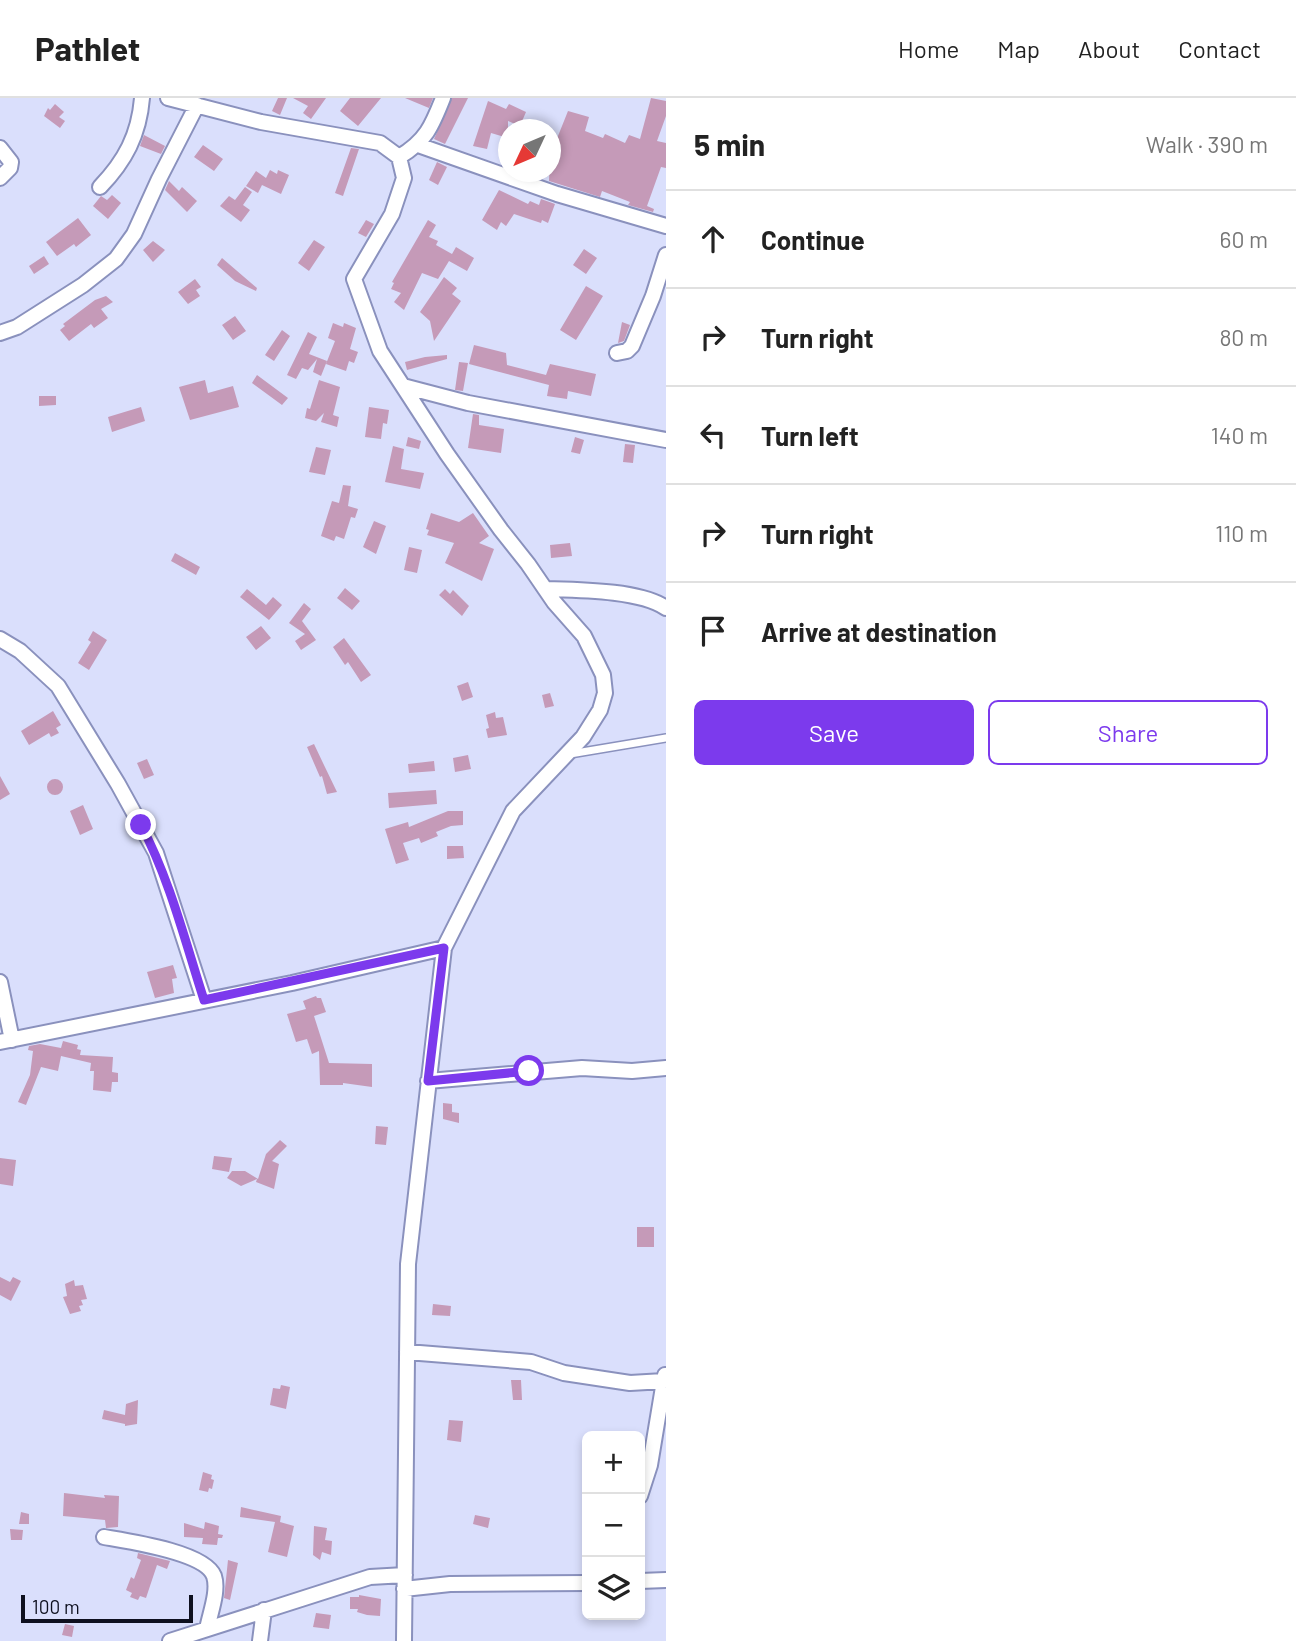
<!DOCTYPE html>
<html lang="en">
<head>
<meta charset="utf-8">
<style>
	body { margin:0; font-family:Barlow,sans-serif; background:#f6f6f6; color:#222 }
	.controls { position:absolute; right:21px; bottom:21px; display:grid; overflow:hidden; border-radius:10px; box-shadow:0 4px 10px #0003 }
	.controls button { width:63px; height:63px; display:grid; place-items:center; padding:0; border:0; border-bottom:2px solid #e0e0e0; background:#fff; color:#222; font:35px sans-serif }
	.compass { position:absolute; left:498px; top:21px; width:63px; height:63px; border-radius:50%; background:#fff; box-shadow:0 4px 10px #0003; rotate:226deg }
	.scale { position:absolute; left:21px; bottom:18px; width:172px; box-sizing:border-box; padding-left:7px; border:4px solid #0e101f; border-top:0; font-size:19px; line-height:24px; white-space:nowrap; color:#0e101f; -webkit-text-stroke:5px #dadffc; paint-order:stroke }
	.stop { position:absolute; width:21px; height:21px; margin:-16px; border:5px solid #7c3aed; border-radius:50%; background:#fff }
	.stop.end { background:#7c3aed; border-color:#fff; box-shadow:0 2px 7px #0008 }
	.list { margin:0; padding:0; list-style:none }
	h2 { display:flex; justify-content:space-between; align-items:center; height:91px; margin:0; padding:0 28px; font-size:30px }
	h2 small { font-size:23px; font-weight:400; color:#767676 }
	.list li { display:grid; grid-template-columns:46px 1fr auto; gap:21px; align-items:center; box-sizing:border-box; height:98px; padding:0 28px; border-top:2px solid #e0e0e0 }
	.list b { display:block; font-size:26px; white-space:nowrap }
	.list em { font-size:23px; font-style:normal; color:#767676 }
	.actions { display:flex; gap:14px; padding:21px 28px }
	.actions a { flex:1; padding:16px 0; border:2px solid #7c3aed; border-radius:10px; text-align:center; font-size:24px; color:#7c3aed }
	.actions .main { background:#7c3aed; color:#fff }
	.icon { flex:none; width:38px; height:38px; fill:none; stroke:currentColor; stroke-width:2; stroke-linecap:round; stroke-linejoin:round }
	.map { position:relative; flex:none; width:666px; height:1543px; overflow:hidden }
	header { display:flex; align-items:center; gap:42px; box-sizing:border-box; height:98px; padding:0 35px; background:#fff; border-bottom:2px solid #e0e0e0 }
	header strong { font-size:33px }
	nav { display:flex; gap:38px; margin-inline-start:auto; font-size:24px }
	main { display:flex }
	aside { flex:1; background:#fff }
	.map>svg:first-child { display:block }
	.building { fill:#c59ab8 }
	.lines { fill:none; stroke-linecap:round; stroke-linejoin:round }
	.lane-casing { stroke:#8a91bd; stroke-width:10 }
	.street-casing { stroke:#8a91bd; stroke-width:18 }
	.lane { stroke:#fff; stroke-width:7 }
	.street { stroke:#fff; stroke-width:14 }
	.route { stroke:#7c3aed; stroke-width:9 }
</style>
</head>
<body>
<header>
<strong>Pathlet</strong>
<nav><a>Home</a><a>Map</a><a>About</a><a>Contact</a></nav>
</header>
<main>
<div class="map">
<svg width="666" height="1543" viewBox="0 0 666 1543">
	<rect width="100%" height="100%" fill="#dadffc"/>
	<path class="building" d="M278,0H287L280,17L272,13Z
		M293,0H326L311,21L303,15L308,8Z
		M350,0H381L358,28L340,13Z
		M405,0H433L429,10Z
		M452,0H468L445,46L434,41Z
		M651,0L666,3V18L657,43L666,45V70L661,69L647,108L654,111L653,114L628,107L630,104L602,93L600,99L549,83L550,58L568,13L589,19L585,33L603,40L605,36L625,45L629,37L640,41Z
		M488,3L506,11L509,6L526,14L520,28L508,23V40L491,35L487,51L473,48Z
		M55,6L64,14L59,19L65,23L60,30L44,18L48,10L50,12Z
		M144,37L165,48L161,56L140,48Z
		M203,47L223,61L214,73L194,59Z
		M351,50L359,51L343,98L335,95Z
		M437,64L447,69L438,87L429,82Z
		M270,72L277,76L278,72L289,77L281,96L262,87L258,95L246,88L256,73L266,80Z
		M169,83L179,93L182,89L197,103L187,114L165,92Z
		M245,89L252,94L243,107L250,112L241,124L220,108L229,98L235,102Z
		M499,92L528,106L530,103L539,107L541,101L555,106L548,125L542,122L541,125L514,116L506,128L501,124L497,132L482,122Z
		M112,97L121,105L108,121L93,108L101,98L107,102Z
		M78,120L91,137L76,149L74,146L57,158L46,144Z
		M366,122L374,126L366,139L358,135Z
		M428,122L436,127L429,139L438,143L436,147L452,156L456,149L474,160L467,173L449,163L438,181L422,175L404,212L394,204L401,195L391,191L394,185L392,184Z
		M314,142L325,149L309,173L298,165Z
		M153,143L165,152L153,164L143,152Z
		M584,151L597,160L586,176L573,167Z
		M44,158L49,166L34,176L29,168Z
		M222,160L257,190L256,193L235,183L217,167Z
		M444,179L457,190L452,196L461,203L434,243L430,223L420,214Z
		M195,181L201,189L196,192L200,198L188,206L178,194Z
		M586,188L603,198L576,242L560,232Z
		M106,198L113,204L101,211L108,220L94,230L91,226L69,243L60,232L65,228L63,226L95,202Z
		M235,218L246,233L233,242L222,227Z
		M622,224L630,227L624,243L618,245Z
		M333,225L343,229L344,225L356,230L350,251L358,254L354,265L349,263L346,273L326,266L335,243L328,240Z
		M282,232L290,238L274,263L265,257Z
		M308,234L317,239L309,256L327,263L321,278L313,274L317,261L308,272L302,270L296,281L287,277Z
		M474,247L506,255L507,267L546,277L550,266L596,276L591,298L568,293L567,301L547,298L549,287L469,266Z
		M447,257V261L407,272L405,264L425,259Z
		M459,264L468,265L463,293L455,292Z
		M257,277L288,300L282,307L252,285Z
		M205,282L208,295L233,288L239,309L190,322L179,289Z
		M319,282L340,289L333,317L339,319L337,329L321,324L324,315L316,323L305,320L307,310L310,311Z
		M39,298H56V307L39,308Z
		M141,309L145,323L112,334L108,319Z
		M369,309L389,312L387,326L383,325L381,341L365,339Z
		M473,316L479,317V327L504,331L501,355L468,350Z
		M408,339L421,343L419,351L406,348Z
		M575,339L584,342L580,356L571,354Z
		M625,346L635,347L633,365L623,364Z
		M393,348L404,351L401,371L424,375L420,391L385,384Z
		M316,349L331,352L325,377L309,374Z
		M343,387L351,388L348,408L358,411L355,420L351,419L344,441L336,438L334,443L321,438L332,403L339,405Z
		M431,415L459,424L473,415L489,438L479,445L494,451L482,483L445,465L454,445L427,437L429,432L426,431Z
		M374,423L386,428L376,456L363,449Z
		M570,445L572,458L551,460L550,447Z
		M409,449L422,452L417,475L404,472Z
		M175,455L200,469L196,477L171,463Z
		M345,490L360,503L352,512L337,500Z
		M247,491L266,507L273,499L282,507L269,522L240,499Z
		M445,491L450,496L453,492L469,508L462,518L439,497Z
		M304,505L311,511L302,523L316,542L301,552L295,543L305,536L289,525Z
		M261,528L271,540L256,552L246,539Z
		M93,533L107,542L89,572L78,565L91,544L88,542Z
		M344,540L371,577L361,584L348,564L345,567L333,549Z
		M468,584L473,599L462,603L457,588Z
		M550,595L554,608L545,610L542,597Z
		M53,613L61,627L56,630L59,635L51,639L49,635L29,647L21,633Z
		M495,614L496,620L503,619L507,637L488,640L486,631L489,630L486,617Z
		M314,646L323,665L337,694L327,696L322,678L320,679L307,649Z
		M468,657L471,671L455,674L453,660Z
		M147,661L154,677L144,681L137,665Z
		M434,663L435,673L409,675L408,666Z
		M0,678L10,696L0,702Z
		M47 689a8 8 0 1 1 16 0a8 8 0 1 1-16 0Z
		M436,692L437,706L389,710L388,695Z
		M83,707L93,731L80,737L70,713Z
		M448,713H463V727L451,728L436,734L438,738L421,745L419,740L403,745L409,762L396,766L385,731L408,724L409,729Z
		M447,748H463L464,760L447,761Z
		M173,867L177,880L172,881L174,895L155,900L147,874Z
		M316,898L317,900H321L326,914L314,918L329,965L372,966V989L343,985V987H320L319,953L312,956L307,941L296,944L287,916L306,911L303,903Z
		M63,943L78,947L77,951L81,952L80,957L113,959L112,974L118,975V984H112L111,994L93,992L94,973H90L91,965L61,958L58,973L41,969L26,1007L18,1004L30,977L33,953L28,952L29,948L40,946L61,950Z
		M443,1005L452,1006V1014L459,1015V1025L443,1021Z
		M376,1028L388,1029L386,1047L375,1046Z
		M280,1042L287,1048L272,1063L279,1066L274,1091L256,1084L257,1081L241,1088L227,1080L232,1073H245L258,1081L266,1056Z
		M214,1058L232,1060L229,1074L212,1071Z
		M0,1060L16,1062L13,1088L0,1086Z
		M637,1129H654V1149H637Z
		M0,1179L10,1184L13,1179L21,1183L11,1203L0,1197Z
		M74,1182L75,1188L83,1187L87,1201L81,1202L83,1207L79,1208L81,1213L70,1216L63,1199L67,1198L65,1186Z
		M433,1206L451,1208L450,1218L432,1217Z
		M511,1282H521L522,1302H513Z
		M281,1287L290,1289L286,1311L270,1307L273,1290L280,1291Z
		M138,1302L137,1326L125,1328V1326L102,1321L104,1312L125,1317L126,1306Z
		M449,1322L463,1323L461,1344L447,1342Z
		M203,1374L212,1377L211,1381L214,1382L212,1391L209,1390L208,1394L199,1392Z
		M64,1395L105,1400L104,1397L119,1398L118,1429L106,1430L105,1422L63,1418Z
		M241,1409L281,1418L280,1424L294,1428L287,1459L268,1454L275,1424L240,1419Z
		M21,1414L29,1416V1426H19Z
		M475,1417L490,1420L488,1430L473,1426Z
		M205,1424L219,1428L218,1436L223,1437L222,1440H218L217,1447L202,1446L203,1440L184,1439V1425L204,1431Z
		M314,1428L327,1430L325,1442L332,1443L331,1457L322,1454L320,1462L313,1457Z
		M10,1431L23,1432L22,1442H11Z
		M138,1455L170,1463L167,1471L157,1467L146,1500L140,1498L138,1502L130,1499L132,1495L126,1492L131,1479L134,1481L141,1462L137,1460Z
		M228,1462L238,1465L230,1502L224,1500Z
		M359,1497L381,1501L380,1518L367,1517L357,1514L358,1511H350V1499H359Z
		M316,1515L331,1517L329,1531L313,1529Z
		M65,1526L74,1528L72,1539L62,1537Z"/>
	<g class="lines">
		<g class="lane-casing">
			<path id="lane" d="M570,656L666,640"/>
		</g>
		<g class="street-casing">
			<path id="street" d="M168,0L261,24L380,45L399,59L404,80L392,116L354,181L380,253L447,356L501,432L528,466L554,504L584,538L603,577L605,595L600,612L583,639L513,713L444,850L408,1166L404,1543
				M418,47L557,96L666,128
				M0,50L11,64L10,70L0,80
				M399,59C426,43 432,28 443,0
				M100,89C125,63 139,37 142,0
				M0,235L17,229L83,187L116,161L134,136L159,81L197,7
				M617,255L627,253L632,248L653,198L666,157
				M403,288L468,305L666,342
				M545,491C578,492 640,492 666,510
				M0,541L20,553L58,588L118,686L156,755L204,902
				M0,884L12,942
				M0,944L292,885L444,850
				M428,983L582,970L632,973L666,970
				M407,1254L531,1264L564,1275L630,1285L664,1283
				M640,1398L650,1367L665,1277
				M104,1439C127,1443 205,1454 214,1478C219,1493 210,1515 207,1531
				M640,1483L666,1482
				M404,1491L450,1486L587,1485
				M170,1543L370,1479L405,1477
				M260,1543L264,1512"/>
		</g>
		<use href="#lane" class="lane"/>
		<use href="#street" class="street"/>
	</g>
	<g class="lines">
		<path class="route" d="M141,727C170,782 185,843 204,902L444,850L428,983L529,973"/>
	</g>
</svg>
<div class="controls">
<button>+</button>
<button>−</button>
<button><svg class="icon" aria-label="layers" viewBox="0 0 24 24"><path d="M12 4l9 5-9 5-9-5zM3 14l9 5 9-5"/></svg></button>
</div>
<svg class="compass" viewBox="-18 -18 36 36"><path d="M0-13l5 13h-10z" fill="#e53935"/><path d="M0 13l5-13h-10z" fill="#767676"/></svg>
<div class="scale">100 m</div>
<div class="stop" style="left:529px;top:973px"></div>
<div class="stop end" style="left:141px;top:727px"></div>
</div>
<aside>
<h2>5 min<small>Walk · 390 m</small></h2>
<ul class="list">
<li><svg class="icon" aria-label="ahead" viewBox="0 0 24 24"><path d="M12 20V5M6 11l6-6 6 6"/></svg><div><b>Continue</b></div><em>60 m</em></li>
<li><svg class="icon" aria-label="right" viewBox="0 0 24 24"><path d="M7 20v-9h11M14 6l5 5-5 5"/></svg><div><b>Turn right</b></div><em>80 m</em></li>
<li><svg class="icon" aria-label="left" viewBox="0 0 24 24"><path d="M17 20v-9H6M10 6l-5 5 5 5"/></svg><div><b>Turn left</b></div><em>140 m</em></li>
<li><svg class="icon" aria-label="right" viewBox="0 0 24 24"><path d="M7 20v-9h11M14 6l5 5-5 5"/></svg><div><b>Turn right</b></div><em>110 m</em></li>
<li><svg class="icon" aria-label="arrive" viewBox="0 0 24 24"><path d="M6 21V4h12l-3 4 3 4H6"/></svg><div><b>Arrive at destination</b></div></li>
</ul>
<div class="actions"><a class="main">Save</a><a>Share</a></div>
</aside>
</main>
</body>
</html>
